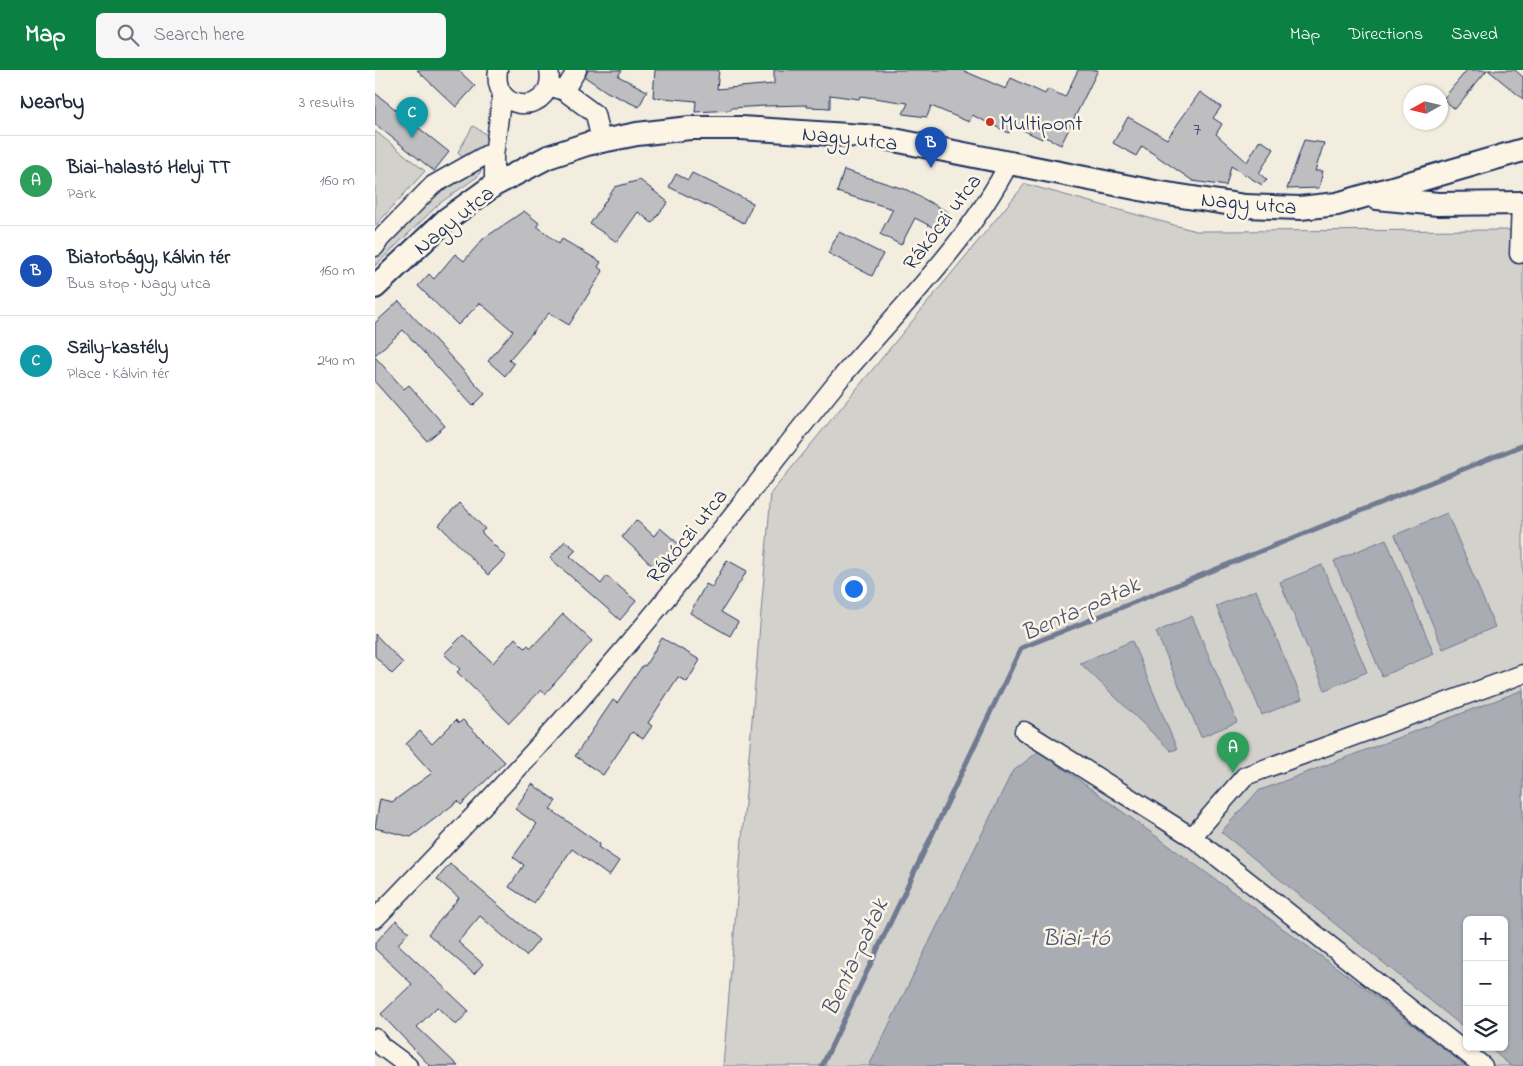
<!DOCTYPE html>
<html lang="en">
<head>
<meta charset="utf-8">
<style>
	body { margin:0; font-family:"Indie Flower",sans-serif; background:#f6f6f7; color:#1f2937 }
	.controls { position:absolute; right:15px; bottom:15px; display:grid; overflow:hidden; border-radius:8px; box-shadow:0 1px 4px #0004 }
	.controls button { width:45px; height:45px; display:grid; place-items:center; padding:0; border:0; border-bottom:1px solid #e0e1e3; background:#fff; color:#1f2937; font:25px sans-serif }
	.compass { position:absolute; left:1028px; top:15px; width:45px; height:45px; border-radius:50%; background:#fff; box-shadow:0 1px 4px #0004; rotate:262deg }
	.you { position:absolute; left:478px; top:518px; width:18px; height:18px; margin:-12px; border:4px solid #fff; border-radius:50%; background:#1a73e8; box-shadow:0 0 0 8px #1a73e833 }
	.badge { display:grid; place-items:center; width:32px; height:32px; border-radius:50%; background:#0b8043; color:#fff; font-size:16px; font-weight:700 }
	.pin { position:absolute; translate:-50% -41px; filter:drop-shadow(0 1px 2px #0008) }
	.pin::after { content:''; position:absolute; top:26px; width:18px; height:15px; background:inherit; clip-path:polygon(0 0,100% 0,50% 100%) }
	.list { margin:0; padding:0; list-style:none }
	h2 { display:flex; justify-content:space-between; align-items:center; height:65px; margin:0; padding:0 20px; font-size:21px }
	h2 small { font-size:16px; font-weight:400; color:#747a83 }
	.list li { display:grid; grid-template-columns:32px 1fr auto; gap:15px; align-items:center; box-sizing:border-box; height:90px; padding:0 20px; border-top:1px solid #e0e1e3 }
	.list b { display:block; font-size:19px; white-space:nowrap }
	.list p { margin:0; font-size:16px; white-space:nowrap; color:#747a83 }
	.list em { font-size:16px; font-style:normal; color:#747a83 }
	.icon { flex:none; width:28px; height:28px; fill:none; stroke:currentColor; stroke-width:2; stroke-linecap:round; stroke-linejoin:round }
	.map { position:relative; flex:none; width:1148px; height:996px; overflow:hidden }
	header { display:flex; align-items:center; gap:30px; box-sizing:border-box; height:70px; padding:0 25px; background:#0b8043; color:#fff }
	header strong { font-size:24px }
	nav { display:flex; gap:28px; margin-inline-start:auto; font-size:18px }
	.search { width:350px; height:45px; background:#f6f6f7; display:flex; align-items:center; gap:12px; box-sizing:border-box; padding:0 18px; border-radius:8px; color:#747a83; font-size:19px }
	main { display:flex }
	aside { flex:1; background:#fff }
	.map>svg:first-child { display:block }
	.green { fill:#d3d1cc; stroke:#778095; fill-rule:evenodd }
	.water { fill:#a9acb3; stroke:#707a91 }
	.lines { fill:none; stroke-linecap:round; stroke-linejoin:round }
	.stream { stroke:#707a91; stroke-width:5 }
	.building { fill:#bebec0; stroke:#1b2f5e }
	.minor-casing { stroke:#1b2f5e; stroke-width:21 }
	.major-casing { stroke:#1b2f5e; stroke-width:26 }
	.minor { stroke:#fcf5e5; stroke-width:18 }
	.major { stroke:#fcf5e5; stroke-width:22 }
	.poi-dot { fill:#c8321e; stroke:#fcf5e5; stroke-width:2 }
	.labels { text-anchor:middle; stroke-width:5; stroke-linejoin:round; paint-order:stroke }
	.number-label { font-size:20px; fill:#445376 }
	.poi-label { font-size:22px; fill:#1b2f5e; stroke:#fcf5e5; text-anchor:start }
	.street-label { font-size:22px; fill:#1b2f5e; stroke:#fcf5e5 }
	.water-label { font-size:24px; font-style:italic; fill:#465478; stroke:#fcf5e5 }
</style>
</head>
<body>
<header>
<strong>Map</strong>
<div class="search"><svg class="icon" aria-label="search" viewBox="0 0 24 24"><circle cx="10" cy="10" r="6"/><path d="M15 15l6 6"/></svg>Search here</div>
<nav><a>Map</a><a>Directions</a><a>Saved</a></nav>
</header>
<main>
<aside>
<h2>Nearby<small>3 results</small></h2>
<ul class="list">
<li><span class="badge" style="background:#2e9e5b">A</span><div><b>Biai-halastó Helyi TT</b><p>Park</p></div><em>160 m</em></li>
<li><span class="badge" style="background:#1a4fb4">B</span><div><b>Biatorbágy, Kálvin tér</b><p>Bus stop · Nagy utca</p></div><em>160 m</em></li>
<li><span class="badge" style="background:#0f9aa8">C</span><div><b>Szily-kastély</b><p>Place · Kálvin tér</p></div><em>240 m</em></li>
</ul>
</aside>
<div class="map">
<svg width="1148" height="996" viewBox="0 0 1148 996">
	<rect width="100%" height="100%" fill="#f3ede0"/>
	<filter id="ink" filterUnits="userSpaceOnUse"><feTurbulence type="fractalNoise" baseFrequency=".02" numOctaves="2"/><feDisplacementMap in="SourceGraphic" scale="10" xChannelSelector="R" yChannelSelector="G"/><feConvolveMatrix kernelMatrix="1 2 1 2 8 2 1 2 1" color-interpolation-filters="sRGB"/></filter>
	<g filter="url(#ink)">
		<path class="green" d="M98,56L117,68L114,89L102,107L65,133L0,196V178L91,93L83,82Z
			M0,61L50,101L0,156Z
			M650,114L821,161L1148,160V996H348L396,423ZM1092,850H1129V977H1092Z"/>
		<path class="water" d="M1072,443L1120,557L1068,579L1020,465Z
			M1011,469L1059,584L1007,606L959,491Z
			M947,495L992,602L950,620L905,512Z
			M881,520L927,629L887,645L841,536Z
			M817,546L862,652L826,667L781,562Z
			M757,571L802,679L796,681L705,593Z
			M1148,620V996H1136L1113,977H1129V850H1092V960L846,762L883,721Z
			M664,681L991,919L1091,996H494L637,702Z"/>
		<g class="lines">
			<path class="stream" d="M447,996L646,578L1148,375"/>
		</g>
		<path class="building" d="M42,0H83L100,16L81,37Z
			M213,0H247L243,6L272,21L264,37L232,22L210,7Z
			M280,0H344L342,19L399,14V0H587L631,19L636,8L670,24L673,19L690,27L703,0H723L686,75L668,66L667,69L637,55L634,63L597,45L594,52L556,36L552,47L528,44L533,33L485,26L484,29L455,25V38L432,37V35L390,36L356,38V40L320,42L321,31L278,27Z
			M1092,0H1112L1080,39L1068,29Z
			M1113,0H1140L1148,7V29Z
			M825,22L846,37L838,48L847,54L841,64L872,92L885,70L899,79L884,103L892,110L887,115L856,96L851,116L818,111L767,76L761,86L738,73L753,47L792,69Z
			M0,23L74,82L59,101L0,54Z
			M929,70L949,73L940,101H948L944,118L912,119Z
			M469,100L532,120L573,142L563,160L540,148L526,175L505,164L518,139L462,122Z
			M317,103L378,133L369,153L294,117L301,104L313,110Z
			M265,110L293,132L277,153L263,142L242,172L215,154L240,117Z
			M149,141L164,153L162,156L184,174L187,169L226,192L223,197L228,201L194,255L174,243L134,290L139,294L130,306L113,291L138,261L105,233L83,255L43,216L54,204L59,209L80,184L89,191L108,169Z
			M464,162L508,184L497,206L453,183Z
			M24,231L110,324L98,336L28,260L0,285V253Z
			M0,287L29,319L34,315L70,356L52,371L0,312Z
			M85,433L110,459L106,462L131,487L113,505L64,455Z
			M261,450L279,466L285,458L305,475L284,502L247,467Z
			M190,471L201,480L195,486L226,514L232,506L261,531L245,550L175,488Z
			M352,490L372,501L346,542L363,552L355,566L315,543L331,514L337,517Z
			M188,544L217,571L170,624L166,620L134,653L82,602L85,599L69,584L88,565L118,593L140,568L150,578L153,575L156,578Z
			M0,564L28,593L17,604L0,586Z
			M287,568L325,590L312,612L303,607L273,653L277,656L268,669L257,662L228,705L200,686L238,630L242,633L268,595L270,596Z
			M81,650L84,653L88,650L130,692L86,735L83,731L36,767L0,758L5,729L17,732L57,703L31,674L45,661L57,674Z
			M157,714L181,731L175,739L225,774L223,777L244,791L234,806L197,779L159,833L134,817L149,795L138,787L162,754L140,739Z
			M75,794L164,870L151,886L105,846L83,872L108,894L99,904L53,864L84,828L62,809Z
			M21,850L34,862L23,874L94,941L81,955L62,937L42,957L83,996H55L6,944L37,914L0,879V873Z"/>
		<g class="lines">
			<g class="minor-casing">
				<path id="minor" d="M123,0C116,46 182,45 174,0
					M174,16L189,21L220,44L226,71
					M189,21L202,0
					M119,115V86L127,23
					M0,177L5,169L58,115L111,85L119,86
					M1144,184L1146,133
					M649,661L817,767L1108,996
					M817,767L870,706L1148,604
					M0,849C85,761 170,672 250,578C324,491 392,399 464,310C523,239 593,174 635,91
					M0,968L6,976L33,996"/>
			</g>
			<g class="major-casing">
				<path id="major" d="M1002,128L1063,134L1148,133
					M0,217L72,149L119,115L173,87L212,74L262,64L315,58H366L504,67L780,122L870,136L925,138L962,134L1148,80"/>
			</g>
			<use href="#minor" class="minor"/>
			<use href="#major" class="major"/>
		</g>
	</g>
	<circle class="poi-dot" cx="615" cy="52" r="5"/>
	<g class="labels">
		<g class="number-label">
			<text x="822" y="65">7</text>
		</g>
		<g class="poi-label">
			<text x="625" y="60">Multipont</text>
		</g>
		<g class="street-label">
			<text transform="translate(475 67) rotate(6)" y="8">Nagy utca</text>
			<text transform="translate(874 132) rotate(5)" y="8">Nagy utca</text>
			<text transform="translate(78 149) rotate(-39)" y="8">Nagy utca</text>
			<text transform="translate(566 151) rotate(-53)" y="8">Rákóczi utca</text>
			<text transform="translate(311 465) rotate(-51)" y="8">Rákóczi utca</text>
		</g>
		<g class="water-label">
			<text transform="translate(705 538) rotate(-24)" y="8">Benta-patak</text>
			<text x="701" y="875">Biai-tó</text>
			<text transform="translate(479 887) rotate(-65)" y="8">Benta-patak</text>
		</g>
	</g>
</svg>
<div class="controls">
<button>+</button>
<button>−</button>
<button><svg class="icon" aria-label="layers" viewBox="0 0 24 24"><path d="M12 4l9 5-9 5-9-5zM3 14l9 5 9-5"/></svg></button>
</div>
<svg class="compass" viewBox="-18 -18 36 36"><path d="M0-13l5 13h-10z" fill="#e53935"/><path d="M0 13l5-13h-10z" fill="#747a83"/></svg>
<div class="you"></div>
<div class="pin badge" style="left:858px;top:703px;background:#2e9e5b">A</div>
<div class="pin badge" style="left:556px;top:98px;background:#1a4fb4">B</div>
<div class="pin badge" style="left:37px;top:68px;background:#0f9aa8">C</div>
</div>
</main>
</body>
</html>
